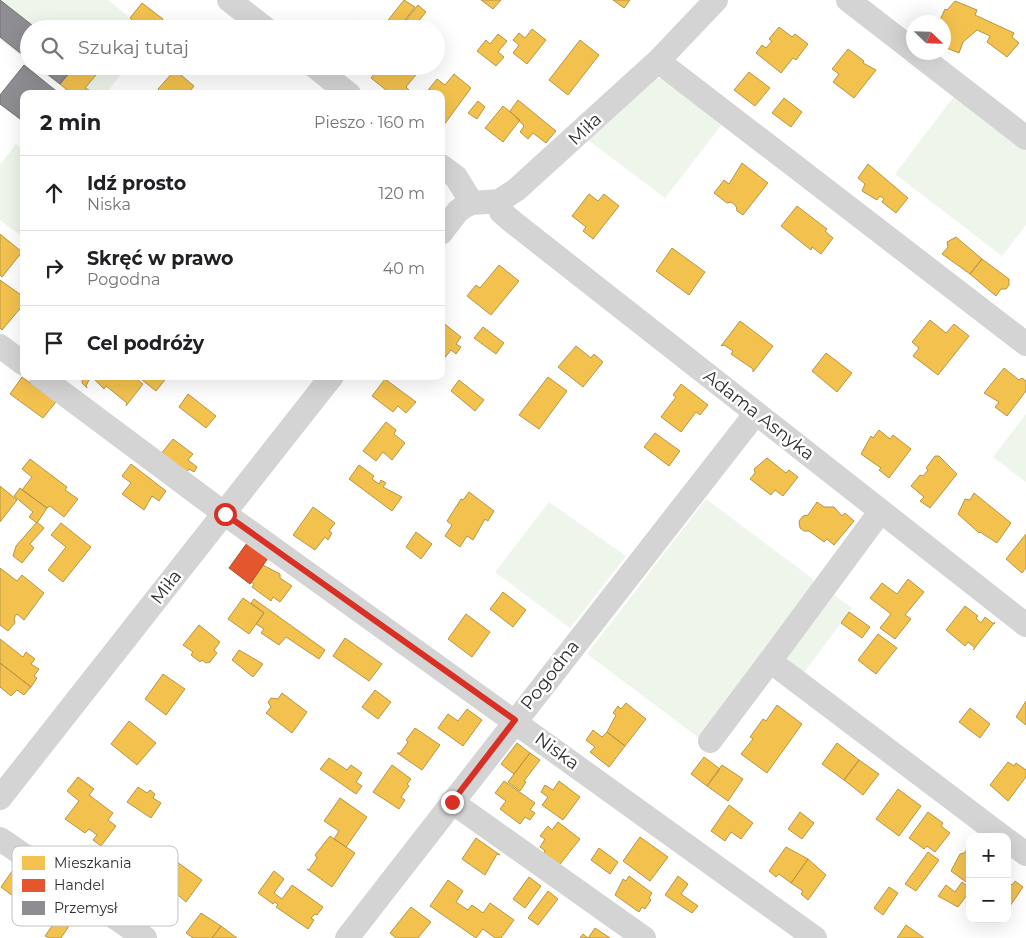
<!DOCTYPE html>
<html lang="pl">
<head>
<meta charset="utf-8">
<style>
	body { margin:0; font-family:Montserrat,sans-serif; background:#f2f2f2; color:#202124 }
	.controls { position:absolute; right:15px; bottom:15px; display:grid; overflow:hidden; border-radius:10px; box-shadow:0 5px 20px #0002 }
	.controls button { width:45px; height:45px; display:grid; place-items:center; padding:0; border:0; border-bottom:1px solid #e0e0e0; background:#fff; color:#202124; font:25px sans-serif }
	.compass { position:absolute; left:906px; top:15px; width:45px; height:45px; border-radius:50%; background:#fff; box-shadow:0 5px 20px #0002; rotate:113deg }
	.stop { position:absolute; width:15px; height:15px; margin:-11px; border:4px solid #d93025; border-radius:50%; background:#fff }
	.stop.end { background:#d93025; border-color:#fff; box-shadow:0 1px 5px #0008 }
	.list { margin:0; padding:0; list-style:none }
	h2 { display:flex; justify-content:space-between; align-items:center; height:65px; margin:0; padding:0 20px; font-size:21px }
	h2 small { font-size:16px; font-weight:400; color:#757577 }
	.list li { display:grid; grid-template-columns:32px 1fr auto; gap:15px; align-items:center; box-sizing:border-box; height:75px; padding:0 20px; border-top:1px solid #e0e0e0 }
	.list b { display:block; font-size:19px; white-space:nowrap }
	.list p { margin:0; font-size:16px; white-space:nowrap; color:#757577 }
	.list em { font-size:16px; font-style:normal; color:#757577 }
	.icon { flex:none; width:28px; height:28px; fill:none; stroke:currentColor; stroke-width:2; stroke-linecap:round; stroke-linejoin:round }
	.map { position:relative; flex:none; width:1026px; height:938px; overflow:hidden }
	.search { position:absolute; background:#fff; box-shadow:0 5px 20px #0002; left:20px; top:20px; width:425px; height:55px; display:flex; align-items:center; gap:12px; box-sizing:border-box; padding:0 18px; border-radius:28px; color:#757577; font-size:19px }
	.panel { position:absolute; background:#fff; box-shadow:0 5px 20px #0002; left:20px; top:90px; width:425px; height:290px; border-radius:10px }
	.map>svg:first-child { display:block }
	.green { fill:#eef5eb }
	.homes { fill:#f2c14e; stroke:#b89545 }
	.shops { fill:#e4572e; stroke:#ae4b2e }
	.industry { fill:#8d8d92; stroke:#717174 }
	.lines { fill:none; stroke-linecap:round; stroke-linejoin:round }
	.minor { stroke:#d4d4d4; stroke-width:24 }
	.route { stroke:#d93025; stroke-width:6 }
	.labels { text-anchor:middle; stroke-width:5; stroke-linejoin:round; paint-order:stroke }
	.street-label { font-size:18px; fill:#2f2f2f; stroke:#fff }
	.key { fill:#fff; stroke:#c1c1c1; stroke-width:1 }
	.key-label { font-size:14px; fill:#2f2f2f }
</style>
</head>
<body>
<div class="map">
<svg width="1026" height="938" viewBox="0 0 1026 938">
	<rect width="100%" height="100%" fill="#fff"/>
	<path class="green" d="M0,0H108L144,29H29V62L0,40Z
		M34,66H127L106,94H71Z
		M655,78L666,79L723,123L665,198L588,140Z
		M955,95L1026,151V225L1002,256L895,174Z
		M16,144L24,150V238L0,220V165Z
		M1026,414V482L993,457Z
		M706,499L821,585L703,741L587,654Z
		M549,502L626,556L570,628L495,572Z
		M833,594L852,608L803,674L786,656Z"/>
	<path class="homes" d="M404,0L415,7L398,29H391L385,24Z
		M481,0H501L493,9Z
		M613,0H630L624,8Z
		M955,1L977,10L975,15L1014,33L1012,37L1019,43L1007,57L987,42L990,36L977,30L963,42L959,53L944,47L946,42L944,41V22H939L945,9L947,10Z
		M142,3L163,19L155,29H144L130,18Z
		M418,5L426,12L412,29H399Z
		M352,20L363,29H345Z
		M779,27L792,37L795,34L808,44L796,60L793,58L781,73L756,53L762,45L766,48L772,41L769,39Z
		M532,29L546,40L527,64L513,53L519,45L513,40L519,33L525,38Z
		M498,34L507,41L498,52L504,57L496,66L477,51L486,40L490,44Z
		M580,40L599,55L568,95L549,80Z
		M848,49L864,61L863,63L876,70L854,98L833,82L839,74L832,69Z
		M75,66H85L96,75L85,88L89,90L86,94H72L60,84Z
		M380,66H423L406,87L409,90L406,94H391L371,78Z
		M175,70L194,86L190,91L193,94H163L158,89Z
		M749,72L770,88L755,106L734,90Z
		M454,74L471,88L441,129V94H425L437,79L445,85Z
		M784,98L802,112L791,127L772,113Z
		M518,100L556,131L546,143L533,133L528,139L520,132L524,126L510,111Z
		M478,101L485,107L477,119L468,113Z
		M503,106L520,120L503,142L485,128Z
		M742,163L768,183L743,215L737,211L736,206L731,202L727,203L714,193L724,180L729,184Z
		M868,164L908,198L896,213L882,202L884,199L880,196L877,200L862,191L865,184L858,178Z
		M589,194L598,201L604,194L619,206L593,239L583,231L586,227L572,216Z
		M797,206L827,229L825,231L833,238L821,254L812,247L811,250L781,226Z
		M0,234L22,252L2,277L0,275Z
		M956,237L982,259L970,274L942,254L948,247L947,242Z
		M672,248L705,272L689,295L656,271Z
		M982,259L1009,279V285L1006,289H1001L996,296L970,274Z
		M499,265L519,281L491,315L467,296L476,285L480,288Z
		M0,280L24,297V304L2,330L0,328Z
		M930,320L946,333L954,324L969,336L938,375L913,356L919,348L912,342Z
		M441,321L461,337L456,344L461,347L456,354L451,350L443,360Z
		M740,321L773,346L753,372V369L731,354L733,351L724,345L721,346Z
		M483,327L504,343L496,354L474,338Z
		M576,346L591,358L594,354L603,362L583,387L558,367Z
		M826,353L852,373L837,392L812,371Z
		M1004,368L1019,380L1022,378L1026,381V391L1007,416L995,407L999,402L984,393Z
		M82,376H133L143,384L126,406L127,403L106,386L104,389L91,376L86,386L87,388L82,383Z
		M137,376H168L156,391Z
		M22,377L45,394L59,398L43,418L10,394Z
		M548,377L567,391L539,429L519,415Z
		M385,379L416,402L406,413L398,406L393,412L372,396Z
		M459,380L484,400L475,411L451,391Z
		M681,384L708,405L700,415L696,412L681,432L661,417L676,397L673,395Z
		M188,394L216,416L206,428L179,407Z
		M386,422L396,430L394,434L405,443L392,460L383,452L376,461L363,451Z
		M879,430L890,439L893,435L911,449L889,478L879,470L881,468L861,454L871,436L873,438Z
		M655,433L680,451L669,466L644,447Z
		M173,439L193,454L188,460L197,467L194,472L189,469L185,474L160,455Z
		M935,456H939L957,474L930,508L920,501L924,497L911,486L920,475L923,476L928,470L926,468Z
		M767,458L786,473L789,470L798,477L783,496L775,490L771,495L750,479L755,473L754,469Z
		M30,459L67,487L65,490L78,499L64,517L50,506L47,508L22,490L32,477L22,469Z
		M131,464L166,491L159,501L152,496L144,510L122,494L131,483L122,476Z
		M359,465L374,476L372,479L379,484L381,480L386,483L383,487L402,497L392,511L349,479Z
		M0,486L17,500L0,522Z
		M20,488L47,508L37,523L29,517L33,512L14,496Z
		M469,492L494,511L488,521L485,519L473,540L467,536L460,547L445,536L452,525L447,521L461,499L463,500Z
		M974,493L1011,523L997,543L980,532L979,533L958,514L965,499L970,500Z
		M817,502L824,507H834L842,516L845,513L854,521L834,545L827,539L824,542L809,531H804L800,528L799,521L803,516L808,515Z
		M313,507L335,523L329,531L332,533L328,540L325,537L315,550L293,535Z
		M37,522L44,528L30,544L34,548L22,563L13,556L16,546Z
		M61,523L91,547L63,582L48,570L66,547L51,535Z
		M416,532L432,544L421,559L406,547Z
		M1026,534V568L1022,573L1006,559Z
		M263,565L280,574V578L292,586L280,602L273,597L271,601L252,587L254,584L251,582Z
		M0,568L17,581L22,575L44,593L24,620L17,614L14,618L15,623L8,631L0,625Z
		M908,579L924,592L905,615L911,619L895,639L880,628L891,614L870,598L882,583L897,594Z
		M503,592L526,610L513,627L490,609Z
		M243,598L264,613L249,634L228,619Z
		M254,599L325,650L319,659L286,637L279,645L261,633L264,629L256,624L264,613L251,603Z
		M965,606L978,616L976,618L981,623L985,617L994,624L995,622L973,650L975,648L968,642L965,646L946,630Z
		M849,612L870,627L862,638L841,623Z
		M466,614L490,632L472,657L448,639Z
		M199,625L220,642L214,650L217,653L210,662L206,663L202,660L200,662L191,655L193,652L183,645Z
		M878,634L897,648L876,674L858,660Z
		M345,638L382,664L369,681L333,656Z
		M0,639L23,657L26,652L35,659L31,664L39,669L34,676L37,678L31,687L0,663Z
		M239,650L263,664L253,677L232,660Z
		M0,663L31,687L24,695L17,690L11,696L0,687Z
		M163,674L185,689L166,715L145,699Z
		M375,690L391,702L378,719L362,707Z
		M282,693L307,712L292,733L266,713L271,707L268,702L271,698L278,699Z
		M1026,701V725L1016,717Z
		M626,703L646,719L625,746L607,732L616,715L613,713L618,706L621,709Z
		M777,705L802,724L767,773L741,754L753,739L750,737L763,719L766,721Z
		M970,708L990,724L980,738L959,722Z
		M467,709L482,720L463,746L438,728L448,714L458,721Z
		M129,721L156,743L137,765L111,744Z
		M415,728L440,745L422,770L397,753H400L408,742L406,740Z
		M593,730L602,737L607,732L625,746L609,767L590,752L595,747L586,740Z
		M517,743L530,753L514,774L501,764Z
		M837,743L859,760L844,780L822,764Z
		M530,753L540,760L524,781L526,782L520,791L508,782Z
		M704,757L720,769L707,786L691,774Z
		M329,758L347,770L351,765L362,773L356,782L362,786L356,794L320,769Z
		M859,760L879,774L863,795L844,780Z
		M1008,762L1014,766L1016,763L1026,770V777L1008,801L990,785Z
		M392,765L411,779L407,784L409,786L401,797L405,800L399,809L373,792Z
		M722,765L743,779L728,801L707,786Z
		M78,777L94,789L89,795L113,813L108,820L116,826L101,846L93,840L97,835L89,829L85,833L65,819L79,801L67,791Z
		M504,781L535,803L530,810L535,813L530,820L525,817L520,824L500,809L506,801L495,793Z
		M559,781L580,797L563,820L542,805L548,797L541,792L545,785L553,790Z
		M138,787L147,793L150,790L155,794L153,798L161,803L151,818L127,802Z
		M898,789L921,806L899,836L876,819Z
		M340,798L367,817L346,847L334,839L339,831L324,821Z
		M729,805L753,823L741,839L731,832L725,841L711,831Z
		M800,812L814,823L802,839L788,829Z
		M928,812L943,823L941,826L950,833L935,852L927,846L924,849L909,838Z
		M558,822L580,839L556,869L541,857L545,851L540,847L545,839L540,836L548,826L552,830Z
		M330,836L355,853L332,887L307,869L309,870L317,858L315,855Z
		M640,837L668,857L650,881L623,861Z
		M476,838L500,855L497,854L485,875L462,859Z
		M970,846V885L951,871L960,854L964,853Z
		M786,847L808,859L791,883L779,874L776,877L769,871Z
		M599,848L618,862L610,874L591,860Z
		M928,852L939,860L916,891L905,884Z
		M166,854L202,880L186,902L152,873Z
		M808,859L826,875L808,900L801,894L803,891L791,883Z
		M15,867L36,882L21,902L1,887Z
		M274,871L284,879L274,893L282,899L292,885L323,907L317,915L315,914L311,918L314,920L308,929L276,907L278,905L275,902L273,904L258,893Z
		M629,876L652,893L649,898L651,900L645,909L642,907L639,912L615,895L623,879L626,881Z
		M678,876L688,884L681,894L698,906L692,913L665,895Z
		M529,877L541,886L525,908L513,899Z
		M448,880L463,891L456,902L468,910L472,905L483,913L490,903L514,920L501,938H495L483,929L476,938L430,906Z
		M1007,881L1012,885L1015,881L1023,887L1008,909Z
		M962,882L970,888V891L958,907L938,896L946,885L955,892Z
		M889,887L898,893L883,915L874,908Z
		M548,891L558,899L538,925L528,918Z
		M411,907L431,922L418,938H396L390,933Z
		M201,913L221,926L212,938H193L186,933Z
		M59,916L71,923L61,938H49L45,936Z
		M906,925L924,938H897Z
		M221,926L237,938H212Z
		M595,928L610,938H580L583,934L588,938Z"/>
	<path class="shops" d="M247,543L268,558L250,584L229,568Z"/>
	<path class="industry" d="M0,0L37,29H29V60L0,37Z
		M24,65L60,94H24V122L0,104V95Z
		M37,66H75L60,84Z"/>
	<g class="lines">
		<path class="minor" d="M229,0L266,29
			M848,0L914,51
			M915,52L1026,138
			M658,61L1026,344
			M314,66L349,94
			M441,166L456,177L472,203
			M499,201L501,212L514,223L1026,625
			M441,233L458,211L465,206L472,203L499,201L516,190L658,61L716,0
			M0,346L24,364
			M40,376L225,514L815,938
			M880,512L770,661L1003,837
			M710,741L770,661
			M0,798L332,376
			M452,802L644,938
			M0,839L145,938
			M1007,840L1026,854
			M347,938L756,413"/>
	</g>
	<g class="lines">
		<path class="route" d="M225,514L515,720L452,802"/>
	</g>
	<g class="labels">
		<g class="street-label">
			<text transform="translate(585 129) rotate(-43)" y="6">Miła</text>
			<text transform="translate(759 415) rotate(38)" y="6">Adama Asnyka</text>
			<text transform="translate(166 587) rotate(-52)" y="6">Miła</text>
			<text transform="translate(550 675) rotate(-52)" y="6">Pogodna</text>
			<text transform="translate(557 751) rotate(36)" y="6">Niska</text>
		</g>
	</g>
	<rect x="12" y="846" width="166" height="80" rx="8" class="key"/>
	<rect x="22" y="856" width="23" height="14" fill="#f2c14e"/>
	<rect x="22" y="879" width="23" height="13" fill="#e4572e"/>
	<rect x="22" y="901" width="23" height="14" fill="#8d8d92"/>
	<g class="key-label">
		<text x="54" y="868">Mieszkania</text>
		<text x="54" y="890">Handel</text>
		<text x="54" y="913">Przemysł</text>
	</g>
</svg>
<div class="controls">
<button>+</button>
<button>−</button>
</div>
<svg class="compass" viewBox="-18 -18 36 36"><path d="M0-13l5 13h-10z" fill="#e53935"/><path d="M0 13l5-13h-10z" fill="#757577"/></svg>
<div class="stop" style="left:225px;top:514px"></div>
<div class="stop end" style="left:452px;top:802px"></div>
<div class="search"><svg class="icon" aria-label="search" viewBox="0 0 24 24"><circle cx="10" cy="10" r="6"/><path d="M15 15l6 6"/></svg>Szukaj tutaj</div>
<section class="panel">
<h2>2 min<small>Pieszo · 160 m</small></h2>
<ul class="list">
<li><svg class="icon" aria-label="ahead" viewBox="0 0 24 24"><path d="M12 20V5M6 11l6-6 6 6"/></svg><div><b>Idź prosto</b><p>Niska</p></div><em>120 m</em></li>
<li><svg class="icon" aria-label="right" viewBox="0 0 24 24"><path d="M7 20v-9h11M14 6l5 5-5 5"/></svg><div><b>Skręć w prawo</b><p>Pogodna</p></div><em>40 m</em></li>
<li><svg class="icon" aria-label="arrive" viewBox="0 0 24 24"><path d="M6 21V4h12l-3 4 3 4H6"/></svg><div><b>Cel podróży</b></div></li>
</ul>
</section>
</div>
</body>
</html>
